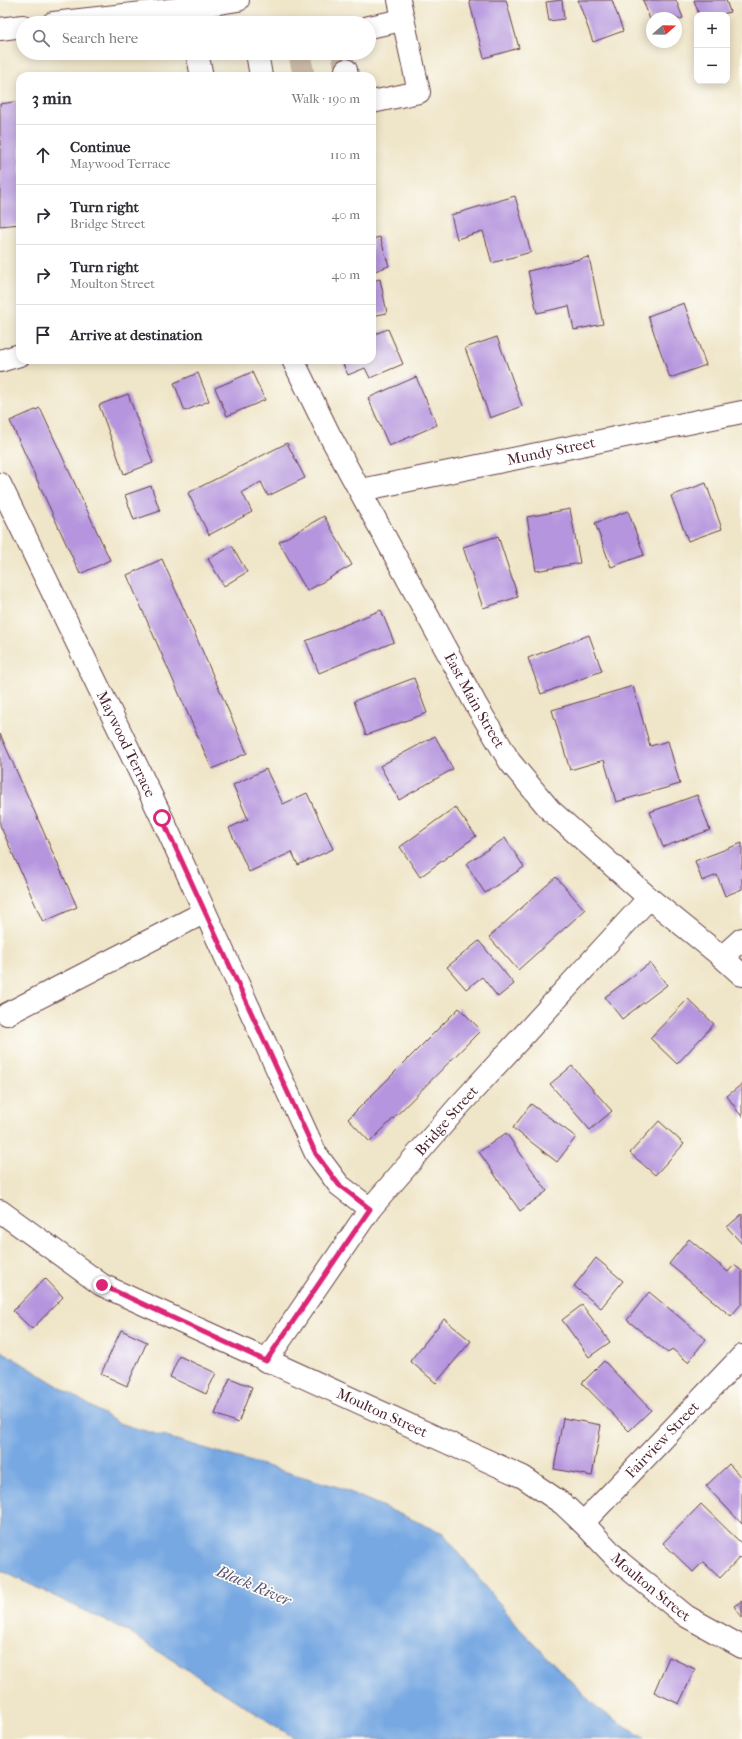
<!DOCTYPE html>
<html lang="en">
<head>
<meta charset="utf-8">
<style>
	body { margin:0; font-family:"IM FELL French Canon",serif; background:#f2f2f3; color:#2b2b33 }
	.controls { position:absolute; right:12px; top:12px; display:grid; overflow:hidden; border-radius:8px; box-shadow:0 2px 10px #0003 }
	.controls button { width:36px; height:36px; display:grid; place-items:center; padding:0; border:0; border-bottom:1px solid #e1e1e2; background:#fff; color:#2b2b33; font:20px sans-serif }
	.compass { position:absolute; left:646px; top:12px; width:36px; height:36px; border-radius:50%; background:#fff; box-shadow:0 2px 10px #0003; rotate:70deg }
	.stop { position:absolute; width:12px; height:12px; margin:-9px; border:3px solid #db2777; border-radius:50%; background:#fff }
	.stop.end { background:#db2777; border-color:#fff; box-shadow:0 1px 4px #0008 }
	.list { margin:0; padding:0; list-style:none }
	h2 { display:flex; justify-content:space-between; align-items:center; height:52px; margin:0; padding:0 16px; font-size:17px }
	h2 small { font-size:13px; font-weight:400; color:#7c7c81 }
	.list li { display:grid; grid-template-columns:26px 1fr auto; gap:12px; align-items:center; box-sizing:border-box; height:60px; padding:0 16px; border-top:1px solid #e1e1e2 }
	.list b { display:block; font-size:15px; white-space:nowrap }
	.list p { margin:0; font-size:13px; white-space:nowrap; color:#7c7c81 }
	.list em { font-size:13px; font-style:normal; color:#7c7c81 }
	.icon { flex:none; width:22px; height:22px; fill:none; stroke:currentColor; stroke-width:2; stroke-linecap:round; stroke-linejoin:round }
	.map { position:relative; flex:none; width:742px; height:1739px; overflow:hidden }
	.search { position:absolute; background:#fff; box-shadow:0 2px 10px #0003; left:16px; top:16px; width:360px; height:44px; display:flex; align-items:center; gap:10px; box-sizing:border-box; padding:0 14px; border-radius:22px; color:#7c7c81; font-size:15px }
	.panel { position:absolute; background:#fff; box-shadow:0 2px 10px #0003; left:16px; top:72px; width:360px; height:292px; border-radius:12px }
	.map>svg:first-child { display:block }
	.water { fill:#77a8e2; stroke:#606486 }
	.building { fill:#b595de }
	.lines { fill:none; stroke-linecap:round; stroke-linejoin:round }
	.minor-tunnel { stroke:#cebda9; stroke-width:22; stroke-dasharray:22 11; stroke-linecap:butt }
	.minor-casing { stroke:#633d43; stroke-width:24 }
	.highway-casing { stroke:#633d43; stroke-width:24 }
	.minor { stroke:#fff; stroke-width:22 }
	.highway { stroke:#fff; stroke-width:22 }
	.route { stroke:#db2777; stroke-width:5 }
	.labels { text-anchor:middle; stroke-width:3.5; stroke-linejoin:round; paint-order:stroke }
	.street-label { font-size:15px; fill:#4a1f2b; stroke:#fdfcf7 }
	.water-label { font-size:16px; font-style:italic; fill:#5c5674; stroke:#fdfcf7 }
</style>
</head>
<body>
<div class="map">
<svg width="742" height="1739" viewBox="0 0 742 1739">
	<rect width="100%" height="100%" fill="#fdfcf7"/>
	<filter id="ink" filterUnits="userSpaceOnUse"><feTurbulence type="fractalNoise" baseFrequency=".025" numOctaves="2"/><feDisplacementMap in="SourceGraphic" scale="8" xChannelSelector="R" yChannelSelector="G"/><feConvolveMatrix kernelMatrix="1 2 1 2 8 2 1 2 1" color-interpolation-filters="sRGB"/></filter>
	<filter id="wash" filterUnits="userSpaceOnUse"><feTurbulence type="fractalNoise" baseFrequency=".012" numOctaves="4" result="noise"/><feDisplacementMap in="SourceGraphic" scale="16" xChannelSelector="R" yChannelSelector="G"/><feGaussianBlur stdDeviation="0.9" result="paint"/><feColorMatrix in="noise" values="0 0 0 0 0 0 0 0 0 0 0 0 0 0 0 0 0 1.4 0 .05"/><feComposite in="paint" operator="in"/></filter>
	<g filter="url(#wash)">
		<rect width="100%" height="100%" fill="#efe5c8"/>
		<path class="water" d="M0,1350L118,1423L338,1487L443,1533L519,1628L598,1709L645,1739H296L125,1630L0,1570Z"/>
		<g id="blocks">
			<path class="building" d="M469,0H506L519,48L484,58Z
				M562,0L564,19L549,21L546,2Z
				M578,0H612L623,31L593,42Z
				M643,0H676L683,18L676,20V18H652V25Z
				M694,0H726L730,12L719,15H699Z
				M20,101V224L0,226V104Z
				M515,196L531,252L492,263L483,231L457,239L451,215Z
				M380,237L389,266L372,272V239Z
				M589,257L603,324L574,330L569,306L537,313L528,271Z
				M380,279L387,313L372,316V281Z
				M684,303L706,365L670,378L648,316Z
				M388,329L403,364L370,378L365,368L348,375L341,360H372V335Z
				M497,337L522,406L490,418L465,348Z
				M252,372L265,400L227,416L215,388Z
				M198,373L209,401L185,411L174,383Z
				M416,377L437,425L389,446L368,398Z
				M128,394L153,463L124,474L99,405Z
				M40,408L110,560L80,574L10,421Z
				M287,443L305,478L268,496L261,482L242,492L252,512L209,535L188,493Z
				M706,483L722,529L688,541L671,496Z
				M151,486L160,511L134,520L125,495Z
				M570,509L580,563L536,571L527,517Z
				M628,511L644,555L611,567L595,523Z
				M324,516L352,565L307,591L279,542Z
				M498,536L518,597L483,608L463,547Z
				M232,546L247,572L224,586L208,559Z
				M162,559L247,753L212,769L127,575Z
				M381,610L394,642L319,673L306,641Z
				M589,635L602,671L541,694L528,658Z
				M414,678L427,713L366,735L354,701Z
				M633,686L650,746L668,741L680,784L616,802L604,760L570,770L552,710Z
				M0,734L77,907L43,922L0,825Z
				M435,736L453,769L399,800L380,766Z
				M266,769L283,804L307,793L333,849L298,865L292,852L249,872L229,828L248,819L233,785Z
				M697,795L710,830L663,847L650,812Z
				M455,807L476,836L420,877L400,847Z
				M505,838L524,867L485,893L466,864Z
				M742,843V889L725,896L717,875L702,881L695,861Z
				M556,877L585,910L518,970L489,937Z
				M479,941L514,984L498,997L482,977L466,989L447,967Z
				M650,963L667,985L622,1019L605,997Z
				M688,999L714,1024L677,1064L650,1038Z
				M459,1008L481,1030L370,1142L348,1119Z
				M572,1066L612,1111L590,1130L550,1084Z
				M742,1084V1117L727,1096Z
				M531,1104L576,1137L557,1162L513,1128Z
				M659,1121L684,1144L655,1175L630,1153Z
				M506,1133L547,1191L520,1211L479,1152Z
				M742,1214V1244L727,1227Z
				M689,1239L728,1272L734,1265L742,1271V1303L731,1316L669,1264Z
				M596,1258L623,1281L601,1308L574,1286Z
				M45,1278L63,1297L32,1329L13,1311Z
				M649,1292L706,1339L688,1362L672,1349L668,1353L627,1320Z
				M582,1305L610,1342L589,1357L562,1320Z
				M444,1319L471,1341L436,1383L410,1361Z
				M121,1330L147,1342L127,1386L101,1374Z
				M179,1356L216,1373L206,1394L170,1377Z
				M604,1361L651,1410L629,1431L582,1383Z
				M230,1378L252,1387L238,1423L215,1414Z
				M563,1418L601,1425L592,1476L554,1469Z
				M729,1464L742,1478V1524L706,1486Z
				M701,1504L742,1544V1555L720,1578L703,1562L693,1572L663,1543Z
				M742,1601V1618L734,1606Z
				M669,1657L695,1669L679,1704L654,1692Z"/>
		</g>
	</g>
	<g filter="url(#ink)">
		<use href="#blocks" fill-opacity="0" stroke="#633d43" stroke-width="1"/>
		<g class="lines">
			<path class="minor-tunnel" d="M299,53L304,76
				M342,53L346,70"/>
			<g class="minor-casing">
				<g id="minor">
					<path d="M188,8L191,23"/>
					<path d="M369,27L403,20"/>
					<path d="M197,53L202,76"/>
					<path d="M257,53L261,76"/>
					<path d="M346,70L347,76"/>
					<path d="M372,102L419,92L399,0"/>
					<path id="s1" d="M293,360L329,434L475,703L510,762L550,810L649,898L722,957L742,975"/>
					<path d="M0,361L20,355"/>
					<path id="s2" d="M0,484L162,818L316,1154L339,1185L370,1209"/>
					<path id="s3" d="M361,490L742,412"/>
					<path d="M722,957L742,939"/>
					<path d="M7,1014L205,912"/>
					<path id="s4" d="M0,1211L102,1285L523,1477L563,1504L583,1523L621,1563L686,1616L742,1647"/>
					<path id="s5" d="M266,1361L370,1209L457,1108L649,898"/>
					<path id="s6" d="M583,1523L742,1356"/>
				</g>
			</g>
			<g class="highway-casing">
				<path id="highway" d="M53,23L188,8L238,0
					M0,29L23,26"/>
			</g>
			<use href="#minor" class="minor"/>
			<use href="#highway" class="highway"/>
		</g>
	</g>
	<g class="lines" filter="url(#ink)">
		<path class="route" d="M102,1285L266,1361L370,1209L339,1185L316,1154L162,818"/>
	</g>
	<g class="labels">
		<g class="street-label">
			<text dy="5" stroke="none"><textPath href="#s3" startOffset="194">Mundy Street</textPath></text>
			<text dy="5" stroke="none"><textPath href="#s1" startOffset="386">East Main Street</textPath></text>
			<text dy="5" stroke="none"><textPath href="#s2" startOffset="289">Maywood Terrace</textPath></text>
			<text dy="5" stroke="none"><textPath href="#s5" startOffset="301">Bridge Street</textPath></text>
			<text dy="5" stroke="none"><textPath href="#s4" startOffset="434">Moulton Street</textPath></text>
			<text dy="5" stroke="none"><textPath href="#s6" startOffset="115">Fairview Street</textPath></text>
			<text dy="5" stroke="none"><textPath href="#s4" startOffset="758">Moulton Street</textPath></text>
		</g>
		<g class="water-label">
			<text transform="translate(254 1585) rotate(23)" y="6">Black River</text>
		</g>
	</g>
</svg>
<div class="controls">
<button>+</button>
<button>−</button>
</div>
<svg class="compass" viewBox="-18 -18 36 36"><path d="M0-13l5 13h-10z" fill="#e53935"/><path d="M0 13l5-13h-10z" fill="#7c7c81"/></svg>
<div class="stop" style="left:162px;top:818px"></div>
<div class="stop end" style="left:102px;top:1285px"></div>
<div class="search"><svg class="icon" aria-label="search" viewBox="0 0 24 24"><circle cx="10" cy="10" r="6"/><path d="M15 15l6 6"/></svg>Search here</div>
<section class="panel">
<h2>3 min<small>Walk · 190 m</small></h2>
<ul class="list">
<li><svg class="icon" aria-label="ahead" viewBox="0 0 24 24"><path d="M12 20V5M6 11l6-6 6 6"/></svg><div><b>Continue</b><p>Maywood Terrace</p></div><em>110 m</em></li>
<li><svg class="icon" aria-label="right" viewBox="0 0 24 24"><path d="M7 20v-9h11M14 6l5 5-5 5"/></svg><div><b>Turn right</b><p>Bridge Street</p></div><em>40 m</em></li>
<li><svg class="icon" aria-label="right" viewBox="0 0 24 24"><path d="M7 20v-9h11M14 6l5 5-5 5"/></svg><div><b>Turn right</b><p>Moulton Street</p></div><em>40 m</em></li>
<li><svg class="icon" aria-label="arrive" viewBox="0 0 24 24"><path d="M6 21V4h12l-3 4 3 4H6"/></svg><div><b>Arrive at destination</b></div></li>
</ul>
</section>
</div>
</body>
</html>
